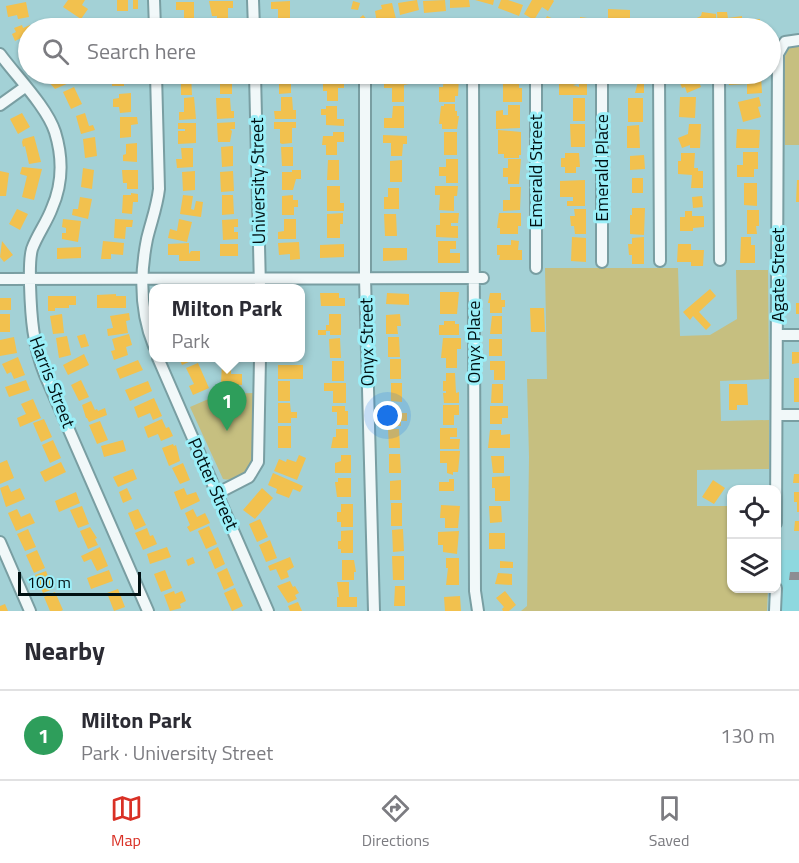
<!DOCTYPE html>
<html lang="en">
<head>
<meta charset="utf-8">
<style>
	body { margin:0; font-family:"Titillium Web",sans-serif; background:#f2f2f3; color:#2b2b33 }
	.controls { position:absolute; right:18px; bottom:18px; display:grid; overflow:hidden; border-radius:12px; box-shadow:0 2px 4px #0004 }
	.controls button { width:54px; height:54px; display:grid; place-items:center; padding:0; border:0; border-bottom:2px solid #e1e1e2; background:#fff; color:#2b2b33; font:30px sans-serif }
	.scale { position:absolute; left:18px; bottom:15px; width:123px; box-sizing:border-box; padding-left:6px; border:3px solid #001012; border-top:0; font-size:16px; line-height:21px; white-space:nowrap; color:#001012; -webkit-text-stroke:4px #9beff8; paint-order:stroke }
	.you { position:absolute; left:388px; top:416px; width:21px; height:21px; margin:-15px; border:4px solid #fff; border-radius:50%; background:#1a73e8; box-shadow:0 0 0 9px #1a73e833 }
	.badge { display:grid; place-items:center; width:39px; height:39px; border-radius:50%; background:#d93025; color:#fff; font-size:20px; font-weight:700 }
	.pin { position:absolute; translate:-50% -50px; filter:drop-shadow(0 2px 3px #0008) }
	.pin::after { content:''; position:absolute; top:32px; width:21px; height:18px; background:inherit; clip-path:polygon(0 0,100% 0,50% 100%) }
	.popup { position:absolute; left:149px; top:284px; width:156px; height:78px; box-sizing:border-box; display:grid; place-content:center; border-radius:12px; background:#fff; filter:drop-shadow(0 2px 4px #0005); font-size:20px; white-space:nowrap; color:#7c7c81 }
	.popup b { font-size:22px; color:#2b2b33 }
	.popup::after { content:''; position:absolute; left:50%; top:100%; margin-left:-12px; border:12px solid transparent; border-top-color:#fff }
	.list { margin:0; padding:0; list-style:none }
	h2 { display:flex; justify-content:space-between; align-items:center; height:78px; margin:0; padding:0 24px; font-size:26px }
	h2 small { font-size:20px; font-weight:400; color:#7c7c81 }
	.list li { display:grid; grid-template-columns:39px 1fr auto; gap:18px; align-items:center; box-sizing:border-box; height:90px; padding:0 24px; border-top:2px solid #e1e1e2 }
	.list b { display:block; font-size:22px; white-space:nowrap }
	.list p { margin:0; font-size:20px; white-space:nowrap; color:#7c7c81 }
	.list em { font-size:20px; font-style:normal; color:#7c7c81 }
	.icon { flex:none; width:33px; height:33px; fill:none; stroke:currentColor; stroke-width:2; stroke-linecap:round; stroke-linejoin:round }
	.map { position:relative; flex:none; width:799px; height:611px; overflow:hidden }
	.search { position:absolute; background:#fff; box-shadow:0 2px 4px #0004; left:18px; right:18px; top:18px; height:66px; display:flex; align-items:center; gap:15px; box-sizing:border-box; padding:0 21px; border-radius:33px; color:#7c7c81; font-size:22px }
	.sheet { height:168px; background:#fff }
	nav { display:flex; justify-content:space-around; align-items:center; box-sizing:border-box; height:84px; border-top:2px solid #e1e1e2; background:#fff; font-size:16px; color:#7c7c81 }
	nav a { display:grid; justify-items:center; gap:3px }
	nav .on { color:#d93025 }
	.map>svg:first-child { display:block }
	.built { fill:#8ed8df }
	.green { fill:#c6bf80 }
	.homes { fill:#f2c14e }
	.industry { fill:#8d8d92 }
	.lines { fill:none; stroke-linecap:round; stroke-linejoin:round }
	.minor-casing { stroke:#799ea2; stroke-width:14 }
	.minor { stroke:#f1f8f9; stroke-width:10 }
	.labels { text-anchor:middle; stroke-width:6; stroke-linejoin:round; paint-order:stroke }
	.street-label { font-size:18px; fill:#001012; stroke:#9beff8 }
</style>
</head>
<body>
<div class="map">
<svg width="799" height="611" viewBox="0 0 799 611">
	<rect width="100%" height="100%" fill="#a3d1d6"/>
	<path class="built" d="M782,550H799V611H781Z"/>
	<path class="green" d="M795,46L799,47V145H785L783,61L788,49Z
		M545,268H678L680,336L710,335L737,319L736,270H768L769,379L720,381L721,421L769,420V469L697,470V506H731L732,588L768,589L767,611H521L527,606L529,457L527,379H547Z
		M254,393C254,419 265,486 223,479L190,407L220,394Z"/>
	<path class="homes" d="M68,0H85L82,5L88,9L81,19L63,7Z
		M117,0H128V11H117Z
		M133,0H138V9H133Z
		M417,0L419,10L400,15L398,3Z
		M445,0L446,11L424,13L423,1Z
		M450,0H469L470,7L450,8Z
		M475,0H494L493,5Z
		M501,0H508L523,5L519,16L498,8Z
		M532,0H553L554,1L548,11L542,7L534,20L524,14Z
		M209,1H233V8H228V21H217V16H212Z
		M290,1V22H278V9H271V2Z
		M353,1L360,3L358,10L351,9Z
		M26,2L29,17L18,19L17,15L8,17L6,6Z
		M176,2H194V22H184V10H176Z
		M392,3L396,19L377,23L375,11L382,9L381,5Z
		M608,9L630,10V23H608Z
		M702,12L716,14V28H693L690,21L701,16Z
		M717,12H727L728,18L742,16V19H760V28H718Z
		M363,15L371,24L365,28H353L351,26Z
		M547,16L560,22H574V28H541Z
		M580,17L602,20V28H580Z
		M80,21L82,28H70L68,24Z
		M659,21H685V28H659Z
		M635,23H647V28H635Z
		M22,25L23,28L30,25L31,28H28V51L23,37L15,41L12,34L16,32L14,28Z
		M38,74H72L76,80L55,89L48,81L53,78L52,76L42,81Z
		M115,74H134V79H124V86H112V77H115Z
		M191,74L192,95H181V75Z
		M568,74H586V83H579V80H577V84L573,85L579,87V84H587V95H559V80H565Z
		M626,74H644V93H635L639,78L626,76Z
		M729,74H748V77L761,76L762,93L747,94V84L729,85Z
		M220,75H232V94H220Z
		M279,75H291V93L279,94Z
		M686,75L689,83L698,79L701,87L687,93L685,87L682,88L678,78Z
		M444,77H459L458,96H455V102H439V87H443Z
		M503,77H519V88H522V102H503Z
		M332,78H344V88H338V101H327V91H323V82L332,81Z
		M384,78H409V84L404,85V102H392V88H384Z
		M74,87L82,104L71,109L63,92Z
		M131,93V112L120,113L119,107H113V99L119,98V94Z
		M194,97L196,119L179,120V112H184V98Z
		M281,97H292L293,110H296V119H275L274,111H281Z
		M680,97H696L695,118L679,117Z
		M759,97L761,106L758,107L761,117L743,122L738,102Z
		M216,98H230L231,111H234V118L217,119Z
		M573,98H585V121H573Z
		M628,98H643V122H628Z
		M444,104H455V111H457V116H459L457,129H442V124H439L441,106H444Z
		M508,105H520V128L496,129V111L503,110V115H508Z
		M326,106H337V119H344V126L326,125V115H321V109H326Z
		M393,106H404V128H384V118H392Z
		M22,113L30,127L18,134L10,119Z
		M85,113L89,126L93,125L95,130L81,134L76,116Z
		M120,117H137L138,124L131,125V137L120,138Z
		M235,122V129H230L232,131L230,142H218L217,123Z
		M274,122H296V128H292V143L282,144L280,143V129H274Z
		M178,123H196V143L178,144V131H185V129H178Z
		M570,124H585V147H571Z
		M689,124H701L700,148H690V145L682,148L678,138L688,134Z
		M639,125L640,148H627V126Z
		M737,129L760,130L759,148H736Z
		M498,130L521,132V155H519V158H504V154H498Z
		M333,132H344V142H337V155H326V145H322L323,136H333Z
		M444,132H457V155H444Z
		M383,135L407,136V144H403L402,156H391V143H383Z
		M34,136L41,162L29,164L25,146L23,147L22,142L23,139Z
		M95,137L97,156L85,158L83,139Z
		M137,143V162L123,161V155L126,154V144Z
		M233,146V166L222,167L221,147Z
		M281,147H293V166H282Z
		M181,148H193V167L177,168L176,159H182Z
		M743,152H758V169H754V177H737V165H743Z
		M565,153H579L580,167H576V173H565V167H561V158H565Z
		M681,153H695L694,168H698V171H703V188H691L692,175L678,174V161H681Z
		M644,155L645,169L630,170V156Z
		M446,159H458V183H446V176H439V167H446Z
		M508,159H521L519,184H508V177H503V168H508Z
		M328,160H339V180H327Z
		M402,160V182H390V161Z
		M22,167L42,169L34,200L22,197L27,176L20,174Z
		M83,168L94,170L92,189L81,187Z
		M122,170H138V189H127V183H123Z
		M292,170H301V179H296L293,190H282V172H292Z
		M0,171L9,173L6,196H0Z
		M195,171V190L183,191L182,172Z
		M233,171L234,191L221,192L220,172Z
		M632,178H643V193H632Z
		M585,180V206H567V201H573V197H560V181Z
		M797,180H799V202H796Z
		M744,183H757V206L744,205Z
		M327,186H340V203H344V211H327Z
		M435,186H458L457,196H454V211L439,210L440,195H435Z
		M510,187H521L520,210L503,211V200H510Z
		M388,188H399V209H384V197H388Z
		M131,193L138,194V202H133L132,214L122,213L123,195H131Z
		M183,195L193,196L191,209L194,210L196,201L203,202L201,217L180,214Z
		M222,195H233L234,214L222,215Z
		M293,195V200H298V207H294V215H282V196Z
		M702,196L703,207L693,208L692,197Z
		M80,197L92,199L88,219L72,215L73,209H78Z
		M632,208H645L644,235L630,234V215H632Z
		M17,209L28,214L20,230L9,224Z
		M574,209H586V234H575L574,226H571L570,216H575Z
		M747,210H759V226H756L757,234H747Z
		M685,211H692V216H704V227L693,228V231H680V217H685Z
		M343,213V224H340V238H327V214Z
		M440,213H459L458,223H451V226H458V238L436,237V225H440Z
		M499,213H521V226H518V234H500V228H497Z
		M384,214H396L397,236H385Z
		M63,219L81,221L78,242L62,239V233H66V228L62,227Z
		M115,219L133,220L132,227H126L125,239L114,238Z
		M179,219L192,222L187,242L168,238L170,229L177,231Z
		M238,219V227H234V232H238V239L223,240L222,220Z
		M284,219H296V239H278V232L284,231Z
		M572,237L586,238V262L571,261Z
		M644,237V264H632V255H629L628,244H632V238Z
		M741,237H751V245H755V263H740Z
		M511,240L519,241L518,250H522V260H499L500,255H497V245H511Z
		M2,241L13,255L4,262L0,257Z
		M103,241L124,243L123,255L111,254V259H101Z
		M438,241H456V249H450V253H460V263H438Z
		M299,242L300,259L290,260V254L279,255L278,243Z
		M189,243V254L191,251H200V261H179V255H168V244Z
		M220,244H238V256H220Z
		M344,244V257L320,258V245Z
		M678,244H691V250H704L703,266H691V262H677Z
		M81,247V258L57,259V248Z
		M383,248H407V260L383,261Z
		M710,289L716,296L699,312L711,325L706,330L693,316L690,320L683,312Z
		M440,292H459L457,314H440Z
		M320,293H339V298H345V306H321Z
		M387,293L409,294V305L386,304Z
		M490,293H501V300H505V307H502V313H490V303H488Z
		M116,294V296H126V308H97V295Z
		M48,296H76V305H69V308H55V311H48Z
		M0,298H11V310H0Z
		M796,303H799V314H796Z
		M530,308H544L545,332H531Z
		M129,313L130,320L126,321L128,333L108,336L107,329L113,328L110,316Z
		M0,314H10V332H0Z
		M62,314L64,333L53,334L50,316Z
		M329,314H341V335H330V331H326V325H329Z
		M400,314L401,326H397L398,334H386V315Z
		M492,316H502V334H490Z
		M444,321H455V324H459V335H439V325H444Z
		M318,330H326V335H318Z
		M85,334L89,346L81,348L77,336Z
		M129,334L132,345L126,347L128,355L114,360L111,351L115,350L112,339Z
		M67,336L71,355L59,358L56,338Z
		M14,337L17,353L0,356V340Z
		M388,337H399L400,357H388Z
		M340,338L341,358H330L329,339Z
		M443,338H461V349H457V368H446V358H441Z
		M489,339H502V356H489Z
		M792,352H799V363L792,364Z
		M84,354L89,365L68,375L63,365Z
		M18,357L25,375L14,379L11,372L7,374L2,364Z
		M179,358H190L191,361L182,365Z
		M390,359H401V379H390Z
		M138,360L143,370L120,379L116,369Z
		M332,361H344V381H332Z
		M490,361H505V380H494V370H490Z
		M198,363L209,388L193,395L189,386L194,384L186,368Z
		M222,363H228V366H231V374H242V385L221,384Z
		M278,365H303V379H278Z
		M446,373H455L456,393L459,392V403H444L443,393H446V391H443V381H446Z
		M794,378H799V402H794Z
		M26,380L30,390L9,397L5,387Z
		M81,380L89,397L79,401L71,385Z
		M148,381L152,391L130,401L125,390Z
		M278,381H290V401H278Z
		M324,383H346V403H333V391H324Z
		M391,383H402V402L391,401Z
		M492,384H503V403H491Z
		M729,384H747L748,405H737V410H729Z
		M154,398L162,416L153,420L150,413L138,418L134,407Z
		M33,399L41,418L20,427L17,418L26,414L21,404Z
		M91,401L95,410L97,409L98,411L105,408L107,415L89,422L87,418H86L82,405Z
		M278,403H290L291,412H297V418H291V423H278Z
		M443,405H459V415H454V425H443Z
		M332,406H345V411H348V425H337V412H332Z
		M389,406H399L401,413H407V421H401V426H389Z
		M490,406H508V418H502V424H490Z
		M44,419L52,437L41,442L33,423Z
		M162,419L166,428L169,427L173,436L161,441L158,434L148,438L144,427Z
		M100,421L108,440L97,444L89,425Z
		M278,426H291V448H278Z
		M440,428H457V437H450V439H460L459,449H440Z
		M336,429H348V448H331L333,437H336Z
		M388,429H399L400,448H389Z
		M490,430H501V435L510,434V448H488Z
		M53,440L61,458L50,463L42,445Z
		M123,440L126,451L104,457L101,446Z
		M173,444L174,446L176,445L180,461L169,466L162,448Z
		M440,451H460L458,472H453V475L447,473V463H440Z
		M389,454H400L401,473H389Z
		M299,455L306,458L297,480L274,471L279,459L286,462L287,459L296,462Z
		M341,455H351V473H335V463L341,461Z
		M491,456H504V473H493Z
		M7,460L14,478L0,484V463Z
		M61,462L66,472L45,482L40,472Z
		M183,463L190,480L180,484L172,468Z
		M133,469L137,479L118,487L113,477Z
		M273,473L303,486L300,492L293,489L289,498L276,493L277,489L268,485Z
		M794,474H799V483H793Z
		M510,476V501H495V488H492V477Z
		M338,478H351V497H337L335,482H338Z
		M449,479H454V491H439V482H449Z
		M401,480V500H390V481Z
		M713,480L725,488L714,504L702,497Z
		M8,485L11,492L20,488L25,499L6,507L0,488Z
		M127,488L132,499L123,503L119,492Z
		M184,488L187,495L196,492L200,501L181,510L174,492Z
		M262,488L273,498L255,519L243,510Z
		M76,492L80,503L59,512L55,501Z
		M794,492H799V512H797V502H794Z
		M391,503H402V526H391Z
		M341,504H353V527H341V522H337V512H341Z
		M441,505L460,506L458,528H445V518H440Z
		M82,506L89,524L78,528L70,510Z
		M489,506H501L502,522L490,523Z
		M17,509L21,517L30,513L35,523L16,531L8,513Z
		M138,509L146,525L135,530L128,513Z
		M193,509L197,517L205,513L210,523L190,532L187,527L190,525L185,513Z
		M260,519L268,537L257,542L249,524Z
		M795,521H799V531H794Z
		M209,526L217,544L206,549L198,531Z
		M90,527L97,538L95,539L98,545L88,549L80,531Z
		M147,528L150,536L153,535L157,544L143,550L135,533Z
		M28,529L36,547L25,551L17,534Z
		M403,529L404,551L393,552L392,530Z
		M353,530V553H341V549H338V541H341V531Z
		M459,531L457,554L443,552V545H438V532Z
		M489,533H505V549H489Z
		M270,540L277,558L266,562L259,545Z
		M100,547L108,566L97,571L91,559L84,562L81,556Z
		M167,547L171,557L150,564L147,554Z
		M218,547L225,564L215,569L208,552Z
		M37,550L45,568L34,573L26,555Z
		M392,556H404V580H393Z
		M193,557L195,563L188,566L186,560Z
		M290,557L294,567L287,571L289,577L281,580L276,569L270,571L268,566Z
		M446,558H459V585H446L448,568H446Z
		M342,560H354L356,572H354V580H342Z
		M500,561L513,562V568H500Z
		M227,568L234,585L224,590L217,573Z
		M109,570L113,581L91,589L87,578Z
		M165,570L172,588L161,592L154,574Z
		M46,571L53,589L43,593L35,575Z
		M498,573L512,574V585L495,584Z
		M290,581L293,587L295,586L299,593L295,595L297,599L288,603L277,586Z
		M337,582H349V597H357V607H337V597H339Z
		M395,586H405V606H394Z
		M235,588L243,606L232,611L224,593Z
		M118,589L125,607L114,611L107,593Z
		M174,591L175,594L182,591L186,601L180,604L181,608L170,611L164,595Z
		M505,591L516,605L509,611H503L502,609L504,607L496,598Z
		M55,592L63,610L61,611H50L44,597Z
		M460,596L461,611H445L444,597Z
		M298,602L302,611H290L288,606Z
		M5,604L8,611H0V606Z"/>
	<path class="industry" d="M790,572H799V580H789Z"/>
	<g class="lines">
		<g class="minor-casing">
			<path id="minor" d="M154,0L155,28
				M253,0L254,28
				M107,28H113
				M450,28L463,26L487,28
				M0,54C16,76 47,107 55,132C63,158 63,183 52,208C47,222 37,235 32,249C29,260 30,274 30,285C31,318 33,345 45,375L148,611
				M255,74L260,288
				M365,74V278L374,611
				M473,74L475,591L478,611
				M536,74V268
				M659,74L660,261
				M719,74L720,260
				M0,105L25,87
				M602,262V74
				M0,279L483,278
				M778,335H799
				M154,346C140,312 140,274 147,239C151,222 157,207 159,189L156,74
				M158,358L268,611
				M778,415H799
				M218,493L249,477L258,462L260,358
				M776,523L778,54L785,42L799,40
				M0,542L30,611
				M775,611L776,588"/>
		</g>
		<use href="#minor" class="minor"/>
	</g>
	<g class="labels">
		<g class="street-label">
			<text transform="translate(602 168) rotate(-90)" y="6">Emerald Place</text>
			<text transform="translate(536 171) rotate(-90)" y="6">Emerald Street</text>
			<text transform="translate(258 181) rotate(-91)" y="6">University Street</text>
			<text transform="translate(778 275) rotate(-90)" y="6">Agate Street</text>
			<text transform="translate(367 342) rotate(-91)" y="6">Onyx Street</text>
			<text transform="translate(474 342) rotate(-90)" y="6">Onyx Place</text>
			<text transform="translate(52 382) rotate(69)" y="6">Harris Street</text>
			<text transform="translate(213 484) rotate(66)" y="6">Potter Street</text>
		</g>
	</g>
</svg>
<div class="controls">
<button><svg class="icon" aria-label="locate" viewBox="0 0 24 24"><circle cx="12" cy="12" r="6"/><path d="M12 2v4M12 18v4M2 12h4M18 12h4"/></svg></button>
<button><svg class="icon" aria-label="layers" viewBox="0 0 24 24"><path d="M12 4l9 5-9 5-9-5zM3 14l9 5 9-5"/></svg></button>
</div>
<div class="scale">100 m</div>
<div class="you"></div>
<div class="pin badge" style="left:227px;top:431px;background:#2e9e5b">1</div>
<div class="popup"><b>Milton Park</b>Park</div>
<div class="search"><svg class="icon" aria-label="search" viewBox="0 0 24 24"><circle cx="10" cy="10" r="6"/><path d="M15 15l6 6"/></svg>Search here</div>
</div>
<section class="sheet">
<h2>Nearby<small></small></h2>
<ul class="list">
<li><span class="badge" style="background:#2e9e5b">1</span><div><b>Milton Park</b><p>Park · University Street</p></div><em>130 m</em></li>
</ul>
</section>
<nav>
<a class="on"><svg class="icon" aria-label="map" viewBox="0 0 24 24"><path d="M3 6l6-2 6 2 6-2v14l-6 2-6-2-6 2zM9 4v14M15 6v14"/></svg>Map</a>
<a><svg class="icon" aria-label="directions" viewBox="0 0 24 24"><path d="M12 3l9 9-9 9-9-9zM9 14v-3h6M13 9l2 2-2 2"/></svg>Directions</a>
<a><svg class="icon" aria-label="saved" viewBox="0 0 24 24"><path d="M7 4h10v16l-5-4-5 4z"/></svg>Saved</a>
</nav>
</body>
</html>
